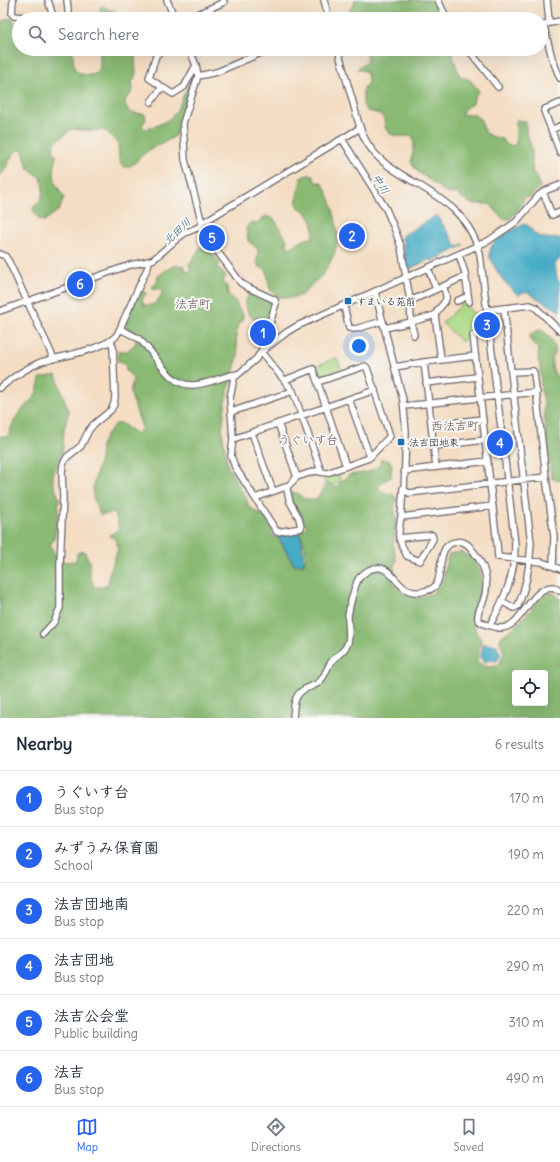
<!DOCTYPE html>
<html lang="en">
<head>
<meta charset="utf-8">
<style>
	body { margin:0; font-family:Delius,"Klee One",sans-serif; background:#f2f2f3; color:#1f2937 }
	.controls { position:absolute; right:12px; bottom:12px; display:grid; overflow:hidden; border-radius:4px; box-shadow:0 4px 16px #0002 }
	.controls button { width:36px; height:36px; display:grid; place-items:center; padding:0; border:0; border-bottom:1px solid #e0e1e3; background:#fff; color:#1f2937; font:20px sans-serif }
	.you { position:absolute; left:359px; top:346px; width:14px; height:14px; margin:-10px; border:3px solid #fff; border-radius:50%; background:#1a73e8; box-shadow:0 0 0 6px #1a73e833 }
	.badge { display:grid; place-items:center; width:26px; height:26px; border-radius:50%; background:#2563eb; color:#fff; font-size:13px; font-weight:700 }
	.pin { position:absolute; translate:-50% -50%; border:2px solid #fff; box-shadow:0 1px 4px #0006 }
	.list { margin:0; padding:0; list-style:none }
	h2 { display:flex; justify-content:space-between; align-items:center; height:52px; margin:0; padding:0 16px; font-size:17px }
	h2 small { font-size:13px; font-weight:400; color:#747a83 }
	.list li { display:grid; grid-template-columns:26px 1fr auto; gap:12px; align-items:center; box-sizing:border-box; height:56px; padding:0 16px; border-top:1px solid #e0e1e3 }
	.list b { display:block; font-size:15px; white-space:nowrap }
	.list p { margin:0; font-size:13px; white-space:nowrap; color:#747a83 }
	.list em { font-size:13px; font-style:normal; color:#747a83 }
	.icon { flex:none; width:22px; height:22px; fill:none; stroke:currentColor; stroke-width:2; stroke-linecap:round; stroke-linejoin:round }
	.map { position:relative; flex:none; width:560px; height:718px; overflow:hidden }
	.search { position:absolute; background:#fff; box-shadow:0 4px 16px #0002; left:12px; right:12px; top:12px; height:44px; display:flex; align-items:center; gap:10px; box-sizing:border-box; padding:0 14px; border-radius:22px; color:#747a83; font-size:15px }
	.sheet { height:388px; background:#fff }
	nav { display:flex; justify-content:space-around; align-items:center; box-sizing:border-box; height:56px; border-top:1px solid #e0e1e3; background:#fff; font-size:11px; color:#747a83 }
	nav a { display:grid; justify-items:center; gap:2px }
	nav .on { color:#2563eb }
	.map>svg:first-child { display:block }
	.green { fill:#acd986; stroke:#677e60 }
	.forest { fill:#89b973; stroke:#566e57; fill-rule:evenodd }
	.water { fill:#46acc6; stroke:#346780 }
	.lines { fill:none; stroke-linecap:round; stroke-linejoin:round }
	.stream { stroke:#46acc6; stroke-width:1 }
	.minor-casing { stroke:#6c636a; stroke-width:8 }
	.minor { stroke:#fff; stroke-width:5.5 }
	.poi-dot { fill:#1f6fb2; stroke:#f6f6f2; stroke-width:1.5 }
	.labels { text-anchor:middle; stroke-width:4; stroke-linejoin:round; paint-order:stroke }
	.poi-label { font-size:10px; fill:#22223b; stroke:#f6f6f2; text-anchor:start }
	.water-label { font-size:11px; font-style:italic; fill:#305973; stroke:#f6f6f2 }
	.quarter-label { font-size:12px; fill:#6a505c; stroke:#f6f6f2 }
</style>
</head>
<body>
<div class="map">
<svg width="560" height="718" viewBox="0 0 560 718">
	<rect width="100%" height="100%" fill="#f6f6f2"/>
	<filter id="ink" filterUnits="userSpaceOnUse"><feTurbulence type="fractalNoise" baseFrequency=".025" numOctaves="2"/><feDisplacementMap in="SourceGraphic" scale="8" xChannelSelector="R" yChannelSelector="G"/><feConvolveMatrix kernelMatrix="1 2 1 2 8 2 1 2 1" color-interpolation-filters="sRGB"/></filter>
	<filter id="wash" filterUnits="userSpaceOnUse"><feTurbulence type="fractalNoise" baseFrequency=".012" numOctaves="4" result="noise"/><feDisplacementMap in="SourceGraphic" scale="16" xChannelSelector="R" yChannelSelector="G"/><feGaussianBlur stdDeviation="0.9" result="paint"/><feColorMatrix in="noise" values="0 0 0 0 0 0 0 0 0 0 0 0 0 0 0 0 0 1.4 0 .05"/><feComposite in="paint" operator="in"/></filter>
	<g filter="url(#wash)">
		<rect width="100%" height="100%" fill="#f4ddc2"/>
		<path class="green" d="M465,302L466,305L474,314L480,313L481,326L462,342L442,323L460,306V303Z
			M334,358L337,359L342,370L339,373L318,379L314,369L315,366L326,362Z
			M337,471L341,481L333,485L323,481L327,475Z"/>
		<path class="forest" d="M354,0H435L441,19H350V10L355,3Z
			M102,6L110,10H114L123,19H116L101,13L100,8Z
			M9,18C21,23 19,38 19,49H70C78,60 67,73 87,75C91,75 95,75 98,71L100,67V54L92,49H141C128,64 142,68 132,82L133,89L131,94L126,99L125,103L128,110L132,113L145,114L146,119L142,126L145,129C183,120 176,104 193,77L195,76C192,92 186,107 179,122C177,127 178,132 174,137C165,143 153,146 144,154C137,159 134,167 124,167C117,160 119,153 118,144L107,132L102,130L92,131L72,129L54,143L53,150L56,155L54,173L55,182L64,198L59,210L44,221L39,219L33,210L34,206L41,199L43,192V184L40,177L28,168L23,151L19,149C11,153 7,169 0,176V22Z
			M364,49H450L460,76L470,80L479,91L474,97L473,104L466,107L461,115L473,114L480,119L485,132L490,136L502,139C505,146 509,146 516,145V120L526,121V131L532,149V171L537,176L540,187L530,197H524C522,207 517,212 510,219H503L490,204H471L456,193L448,194L417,171L411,162L414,146L413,136C404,136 390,138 386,129C384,125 385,119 382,116C379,113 371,112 367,111L363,105V88L368,83L367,72L357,69L367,62V54Z
			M308,175H313L315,182H321C331,194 339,227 337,243C336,252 328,267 323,274C320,278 315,281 312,284C309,288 305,293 301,295C294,299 281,299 274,294C267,289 269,277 266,269L259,267L257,262L258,249L248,241L246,228L251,222L257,223L266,216L274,219L287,240V246L290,248L302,241L313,237C315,224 310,213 298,207C294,193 301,190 301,177Z
			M204,243L220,263L217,267L226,276L222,283L227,286L228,295L236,302L238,308L243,314V320L237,327L236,338L238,356L226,398L222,431L228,467L246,498L249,507L265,517L272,531L273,536L278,538L294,565H303C309,556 303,541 300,532L307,527L291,501L289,493L292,492L299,494L302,498L314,500L322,492L324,485L327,483L335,488L349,475L368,472L379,466L381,459L390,461L392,466L391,477L384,481L378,487L382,492L391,494L397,498L394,507L397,521L393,543L396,559L393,583L404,594L419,598L433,593L442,583L445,567L449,554L461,552L475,560L482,577L480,595L472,615L476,632L481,640L477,659L478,662C486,668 496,670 501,660C503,658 504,655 504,652C503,647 498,642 501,637C504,633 510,631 513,628C526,617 535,603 547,592L553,593L560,599V718H0V436L8,437C11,428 14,419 20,412C33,397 37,399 40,378L56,375L69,412L64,428L63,449L53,475V483L59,498L58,517L54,539L50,545L56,557L64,562L76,561L77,553L84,551L90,562V575L94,587H102L109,584L108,577L118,549L116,540L109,535L119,530L115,513L100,515L93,497V487L100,459L101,445L107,434L114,425L121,423L137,434L142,428L130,392L133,378L126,371V364L118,361V351H127L135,344L137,336L128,329L125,323L141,291L146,293L142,300L144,305C154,307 158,301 162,293L161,288L154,290L152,287L158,281L157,277C166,271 172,263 184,266L186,272L191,271L189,264ZM515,673H545V703H515Z
			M250,293L271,302C273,309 270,313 266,318H252C245,311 243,301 250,293Z
			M542,330C548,334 557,345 555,352C555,354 553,356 552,358C551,365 553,372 557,377H560V481L552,479L551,474L544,414V400L541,391L540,365C537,360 539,353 538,347C526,340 527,332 542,330Z"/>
		<path class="water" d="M437,215L457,247L463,244V246L432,261L430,259L407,270L402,236Z
			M524,224C529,225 530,228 533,232C539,239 551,239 560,238V259L555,264L557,278L560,283V311L535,297L528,292H524L519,295C503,283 497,273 489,255C493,234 509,234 524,224Z
			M299,532L302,542L304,562L303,564H294L278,536Z
			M483,644L497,645V648L501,654L497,661L489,660L486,662L480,658Z"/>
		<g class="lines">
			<path class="stream" d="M194,54L199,66
				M182,146C178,117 185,101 195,74
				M188,181L198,223L196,225
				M150,264L160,258L182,238
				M131,268L145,265"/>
		</g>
	</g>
	<g filter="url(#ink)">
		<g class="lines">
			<g class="minor-casing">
				<path id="minor" d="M13,0L12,14L14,16L31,18V19
					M48,0L52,13L51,19
					M67,0L69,19
					M167,0L175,19
					M324,0L329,19
					M438,0L447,19
					M547,0L549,22
					M187,19L224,2L223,0
					M560,21L545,24L544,27L552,58L560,78
					M72,49V50
					M189,49L196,65L198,76L183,123L185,160L202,223
					M338,49C342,66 347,82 352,99C357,116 360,135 372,150C381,162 394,170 407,178C441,198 469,213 480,254L515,544C515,576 505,597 490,625
					M468,49L498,87
					M198,76L217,72L270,49
					M162,87L149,78L156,56L157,54L167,49
					M151,102L162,87L173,94L184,87L196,65
					M560,103L545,109L544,111L560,152
					M551,130L560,126
					M342,139L386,209L395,230L401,247L410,300L411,322L385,328
					M543,192L552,215L560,212
					M199,227L241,283L247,287L275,300L276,303L261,352
					M0,254L5,256L9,262L54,359
					M460,258L465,273L469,302
					M428,268L436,289
					M375,292L403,400L406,432L404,490L409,493L546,477L554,537L553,565
					M410,301L466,276
					M457,301L468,296
					M344,306L349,328L355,329L383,321
					M504,308L511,372L533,371L534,373L546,477
					M488,310L530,305L535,307L560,331
					M0,311L130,265L149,261L154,259L178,238L185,233L199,227L202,223L360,128
					M120,329C126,332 133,335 139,339C156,353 167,385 192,385C207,385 222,376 237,374
					M414,335L411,322L435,315
					M473,335L497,544L498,557L542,562L560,569
					M261,352L293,391L321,471
					M441,359L435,315C442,300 451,305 443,286
					M395,367L424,362
					M285,380L313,369L346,466
					M426,383L477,377
					M0,388C13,377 26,368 41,362C58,357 106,349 116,336C120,331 122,323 125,317C133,300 140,284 148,267L149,261
					M349,399L370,457
					M404,406L537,392
					M231,412L293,391
					M278,423L297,477
					M431,425L483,419
					M252,433L273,491
					M233,439L375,390
					M434,446L485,440
					M436,467L424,362L475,356
					M404,471L488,461
					M286,486L290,502L299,518L301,528L277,532L235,467L231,456L233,439L230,398L234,378L256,359L261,352L287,332L297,326L488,241L516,222L539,195L547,190L560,185
					M255,498L288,486L297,477L315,471L327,473L369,458L390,436L367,368L365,366L318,382
					M401,517L403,488
					M399,538L432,535L433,539L420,561L407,556C398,538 397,538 401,517L493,506
					M503,602L514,608L518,606C527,585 530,565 531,543L511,372
					M43,634L54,622L60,608V565L63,497L62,473L63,464L67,457L81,446L89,430L94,424L111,410L114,404L115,397L113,347L111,341
					M293,718C294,707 293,695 305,689C309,687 314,686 318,683C325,678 326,669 331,662C336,656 343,653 347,645C351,637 348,628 348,618C348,611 355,584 359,578C362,575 365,572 369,570C396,558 394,600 425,591C431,590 435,588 437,583C443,571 437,544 456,542C464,540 470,546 474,552C486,567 490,583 483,602C480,608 477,613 478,619C482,625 486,624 491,626C494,627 497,628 501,628C523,627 530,587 553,587L560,591"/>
			</g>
			<use href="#minor" class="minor"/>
		</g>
	</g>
	<g class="poi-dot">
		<rect x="344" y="297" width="8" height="8" rx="2"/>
		<rect x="397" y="438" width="8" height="8" rx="2"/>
	</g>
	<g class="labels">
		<g class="poi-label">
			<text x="356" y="305">すまいる苑前</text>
			<text x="409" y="446">法吉団地東</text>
		</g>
		<g class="water-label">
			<text transform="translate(381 184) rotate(58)" y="4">中川</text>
			<text transform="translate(177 231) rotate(-43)" y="4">北田川</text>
		</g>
		<g class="quarter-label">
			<text x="193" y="308">法吉町</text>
			<text x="455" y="430">西法吉町</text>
			<text x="308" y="444">うぐいす台</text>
		</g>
	</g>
</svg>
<div class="controls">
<button><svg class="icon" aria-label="locate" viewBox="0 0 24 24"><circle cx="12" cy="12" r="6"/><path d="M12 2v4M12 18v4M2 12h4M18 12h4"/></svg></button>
</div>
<div class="you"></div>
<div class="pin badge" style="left:263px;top:333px">1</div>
<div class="pin badge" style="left:352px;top:236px">2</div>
<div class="pin badge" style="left:487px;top:325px">3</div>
<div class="pin badge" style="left:500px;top:443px">4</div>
<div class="pin badge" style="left:212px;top:238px">5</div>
<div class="pin badge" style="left:80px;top:284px">6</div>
<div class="search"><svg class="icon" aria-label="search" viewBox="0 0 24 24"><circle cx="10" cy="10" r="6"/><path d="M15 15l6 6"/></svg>Search here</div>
</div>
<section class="sheet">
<h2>Nearby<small>6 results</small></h2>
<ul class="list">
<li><span class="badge">1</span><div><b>うぐいす台</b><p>Bus stop</p></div><em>170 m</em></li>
<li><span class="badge">2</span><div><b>みずうみ保育園</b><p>School</p></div><em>190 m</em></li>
<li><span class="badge">3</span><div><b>法吉団地南</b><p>Bus stop</p></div><em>220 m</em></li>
<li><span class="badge">4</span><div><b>法吉団地</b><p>Bus stop</p></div><em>290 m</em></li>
<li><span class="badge">5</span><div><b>法吉公会堂</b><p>Public building</p></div><em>310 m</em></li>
<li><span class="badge">6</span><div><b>法吉</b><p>Bus stop</p></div><em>490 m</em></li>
</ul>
</section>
<nav>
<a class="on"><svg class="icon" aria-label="map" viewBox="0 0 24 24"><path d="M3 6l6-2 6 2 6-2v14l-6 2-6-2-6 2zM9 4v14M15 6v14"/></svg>Map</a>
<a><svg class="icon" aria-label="directions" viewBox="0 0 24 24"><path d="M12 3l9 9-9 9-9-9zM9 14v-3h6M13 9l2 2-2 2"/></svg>Directions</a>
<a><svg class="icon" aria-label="saved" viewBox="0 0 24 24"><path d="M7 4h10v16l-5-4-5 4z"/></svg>Saved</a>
</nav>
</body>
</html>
